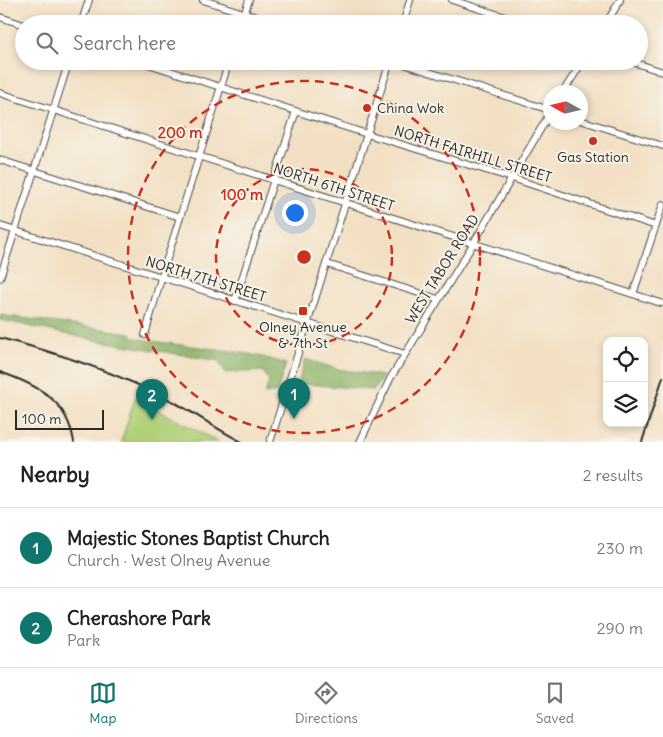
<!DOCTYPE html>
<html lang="en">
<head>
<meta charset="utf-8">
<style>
	body { margin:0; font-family:Delius,sans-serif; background:#f6f6f6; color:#222 }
	.controls { position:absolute; right:15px; bottom:15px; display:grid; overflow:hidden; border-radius:10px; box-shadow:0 2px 8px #0003 }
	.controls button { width:45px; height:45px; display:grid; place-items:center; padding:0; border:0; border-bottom:1px solid #e0e0e0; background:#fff; color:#222; font:25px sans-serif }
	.compass { position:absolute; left:543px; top:85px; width:45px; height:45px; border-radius:50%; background:#fff; box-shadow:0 2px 8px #0003; rotate:278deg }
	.scale { position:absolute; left:15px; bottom:12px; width:89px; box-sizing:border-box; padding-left:5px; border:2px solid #2b2b2b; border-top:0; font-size:14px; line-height:18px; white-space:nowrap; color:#2b2b2b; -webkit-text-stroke:4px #f7f3e8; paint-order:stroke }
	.you { position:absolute; left:294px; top:212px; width:18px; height:18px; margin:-12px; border:4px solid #fff; border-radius:50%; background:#1a73e8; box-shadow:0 0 0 8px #1a73e833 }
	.badge { display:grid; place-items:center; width:32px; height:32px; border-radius:50%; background:#0f766e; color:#fff; font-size:16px; font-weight:700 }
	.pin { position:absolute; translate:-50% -41px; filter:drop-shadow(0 1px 2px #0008) }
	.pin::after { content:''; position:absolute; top:26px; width:18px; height:15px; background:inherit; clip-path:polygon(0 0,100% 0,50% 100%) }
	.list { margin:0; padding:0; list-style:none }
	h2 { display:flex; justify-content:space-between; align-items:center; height:65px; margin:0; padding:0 20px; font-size:21px }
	h2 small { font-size:16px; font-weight:400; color:#767676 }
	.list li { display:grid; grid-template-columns:32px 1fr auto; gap:15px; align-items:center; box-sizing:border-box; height:80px; padding:0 20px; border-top:1px solid #e0e0e0 }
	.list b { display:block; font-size:19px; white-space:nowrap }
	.list p { margin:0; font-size:16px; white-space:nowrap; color:#767676 }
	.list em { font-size:16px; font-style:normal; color:#767676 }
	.icon { flex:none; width:28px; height:28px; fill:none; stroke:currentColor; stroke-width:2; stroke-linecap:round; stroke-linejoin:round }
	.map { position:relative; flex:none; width:663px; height:442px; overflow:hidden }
	.search { position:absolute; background:#fff; box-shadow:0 2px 8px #0003; left:15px; right:15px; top:15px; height:55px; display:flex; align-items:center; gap:12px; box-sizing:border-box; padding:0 18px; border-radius:28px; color:#767676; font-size:19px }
	.sheet { height:225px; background:#fff }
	nav { display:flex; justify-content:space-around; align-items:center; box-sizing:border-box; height:70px; border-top:1px solid #e0e0e0; background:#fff; font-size:14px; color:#767676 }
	nav a { display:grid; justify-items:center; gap:2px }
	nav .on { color:#0f766e }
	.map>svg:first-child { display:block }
	.green { fill:#afcf77; stroke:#6d7d51 }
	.forest { fill:#8bb268; stroke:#5b6e4a }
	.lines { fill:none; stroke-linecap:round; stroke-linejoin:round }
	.minor-casing { stroke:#494642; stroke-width:8 }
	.minor { stroke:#fff; stroke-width:6 }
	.rail { stroke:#2b2b2b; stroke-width:2 }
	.ring { fill:none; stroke:#c8321e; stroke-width:2.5; stroke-dasharray:9 6 }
	.poi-dot { fill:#c8321e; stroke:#f7f3e8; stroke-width:2 }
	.labels { text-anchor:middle; stroke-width:4; stroke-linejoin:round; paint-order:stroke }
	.poi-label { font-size:14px; fill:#2b2b2b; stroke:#f7f3e8 }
	.street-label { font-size:14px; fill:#2b2b2b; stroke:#f7f3e8 }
	.centre { fill:#c8321e; stroke:#f7f3e8; stroke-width:2.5 }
	.ring-label { font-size:15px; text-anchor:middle; font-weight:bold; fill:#c8321e; stroke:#f7f3e8; stroke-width:4; stroke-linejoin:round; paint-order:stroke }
</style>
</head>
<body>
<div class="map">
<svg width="663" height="442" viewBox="0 0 663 442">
	<rect width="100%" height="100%" fill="#f7f3e8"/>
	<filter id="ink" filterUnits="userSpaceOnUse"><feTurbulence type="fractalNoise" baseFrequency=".02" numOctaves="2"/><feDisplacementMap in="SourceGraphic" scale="10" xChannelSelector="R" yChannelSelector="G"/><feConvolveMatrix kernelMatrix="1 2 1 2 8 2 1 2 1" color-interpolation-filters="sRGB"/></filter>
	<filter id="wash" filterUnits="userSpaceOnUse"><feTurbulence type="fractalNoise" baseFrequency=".0096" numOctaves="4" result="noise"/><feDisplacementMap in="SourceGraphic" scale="20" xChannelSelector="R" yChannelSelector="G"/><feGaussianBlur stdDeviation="1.12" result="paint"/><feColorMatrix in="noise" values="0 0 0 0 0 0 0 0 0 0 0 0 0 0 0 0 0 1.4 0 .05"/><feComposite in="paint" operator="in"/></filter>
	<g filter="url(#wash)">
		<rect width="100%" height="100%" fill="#f3e0c4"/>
		<path class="green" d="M135,398L219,442H121Z"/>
		<path class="forest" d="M0,315L131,333V337C181,348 239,347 286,364L277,392L265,394L269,381L263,371L225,373L219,361L94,340L0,320Z
			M305,359L338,369L383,376L374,390L306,384L301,388L298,383Z"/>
	</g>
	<g filter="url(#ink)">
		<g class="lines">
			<g class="minor-casing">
				<path id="minor" d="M203,0L278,24
					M452,0L527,24
					M0,17L24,25
					M81,24L89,0
					M241,24L249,0
					M403,24L410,0
					M606,24L620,0
					M139,61L367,134L512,178L656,226
					M394,61L550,110
					M630,61L663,72
					M563,92L583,61
					M0,93L661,303
					M580,120L663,146
					M0,160L180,217
					M0,226L405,354
					M327,264L438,299
					M0,278L69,61
					M633,294L663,204
					M235,301L296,111
					M145,335L161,278L229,61
					M270,442L390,61
					M360,442L390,379L473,244L550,113"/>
			</g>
			<use href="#minor" class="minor"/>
			<path class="rail" d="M0,338C59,353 119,374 172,401C196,414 218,430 242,442
				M0,372C37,385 67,399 74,442
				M642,442L663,377"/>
		</g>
	</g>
	<g class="ring">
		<circle cx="304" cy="257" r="88"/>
		<circle cx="304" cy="257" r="176"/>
	</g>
	<g class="poi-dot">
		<circle cx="367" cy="108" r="5"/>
		<circle cx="593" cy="141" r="5"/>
		<rect x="298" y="306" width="10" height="10" rx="2.5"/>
	</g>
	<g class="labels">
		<g class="poi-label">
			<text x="377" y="113" text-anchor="start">China Wok</text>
			<text x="593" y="162">Gas Station</text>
			<text x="303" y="332">Olney Avenue<tspan x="303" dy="16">&amp; 7th St</tspan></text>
		</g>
		<g class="street-label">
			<text transform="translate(473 154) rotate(17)" y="5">NORTH FAIRHILL STREET</text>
			<text transform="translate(334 187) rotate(18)" y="5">NORTH 6TH STREET</text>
			<text transform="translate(442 269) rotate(-58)" y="5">WEST TABOR ROAD</text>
			<text transform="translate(206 279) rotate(17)" y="5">NORTH 7TH STREET</text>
		</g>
	</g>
	<circle cx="304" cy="257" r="8" class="centre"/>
	<g class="ring-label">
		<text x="180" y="138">200 m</text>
		<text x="242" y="200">100 m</text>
	</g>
</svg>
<div class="controls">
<button><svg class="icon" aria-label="locate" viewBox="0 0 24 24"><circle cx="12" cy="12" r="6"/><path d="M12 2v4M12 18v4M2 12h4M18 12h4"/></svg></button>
<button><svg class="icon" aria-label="layers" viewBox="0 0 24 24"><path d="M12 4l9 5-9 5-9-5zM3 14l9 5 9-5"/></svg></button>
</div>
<svg class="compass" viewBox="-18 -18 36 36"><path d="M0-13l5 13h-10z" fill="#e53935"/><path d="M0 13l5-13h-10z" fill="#767676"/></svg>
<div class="scale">100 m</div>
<div class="you"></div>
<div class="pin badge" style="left:294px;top:419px">1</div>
<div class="pin badge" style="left:152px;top:420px">2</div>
<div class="search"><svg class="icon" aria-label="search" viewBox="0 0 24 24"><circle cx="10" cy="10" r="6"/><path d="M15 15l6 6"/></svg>Search here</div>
</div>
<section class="sheet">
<h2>Nearby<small>2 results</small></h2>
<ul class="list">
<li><span class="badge">1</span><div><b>Majestic Stones Baptist Church</b><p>Church · West Olney Avenue</p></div><em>230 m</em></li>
<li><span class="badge">2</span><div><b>Cherashore Park</b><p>Park</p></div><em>290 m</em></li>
</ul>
</section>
<nav>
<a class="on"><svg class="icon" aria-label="map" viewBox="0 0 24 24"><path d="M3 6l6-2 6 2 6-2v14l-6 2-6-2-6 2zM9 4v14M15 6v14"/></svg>Map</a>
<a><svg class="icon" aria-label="directions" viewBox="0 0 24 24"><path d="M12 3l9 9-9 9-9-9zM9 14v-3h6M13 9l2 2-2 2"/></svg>Directions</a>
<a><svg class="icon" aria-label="saved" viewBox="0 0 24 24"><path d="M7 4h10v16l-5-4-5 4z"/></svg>Saved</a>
</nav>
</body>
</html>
